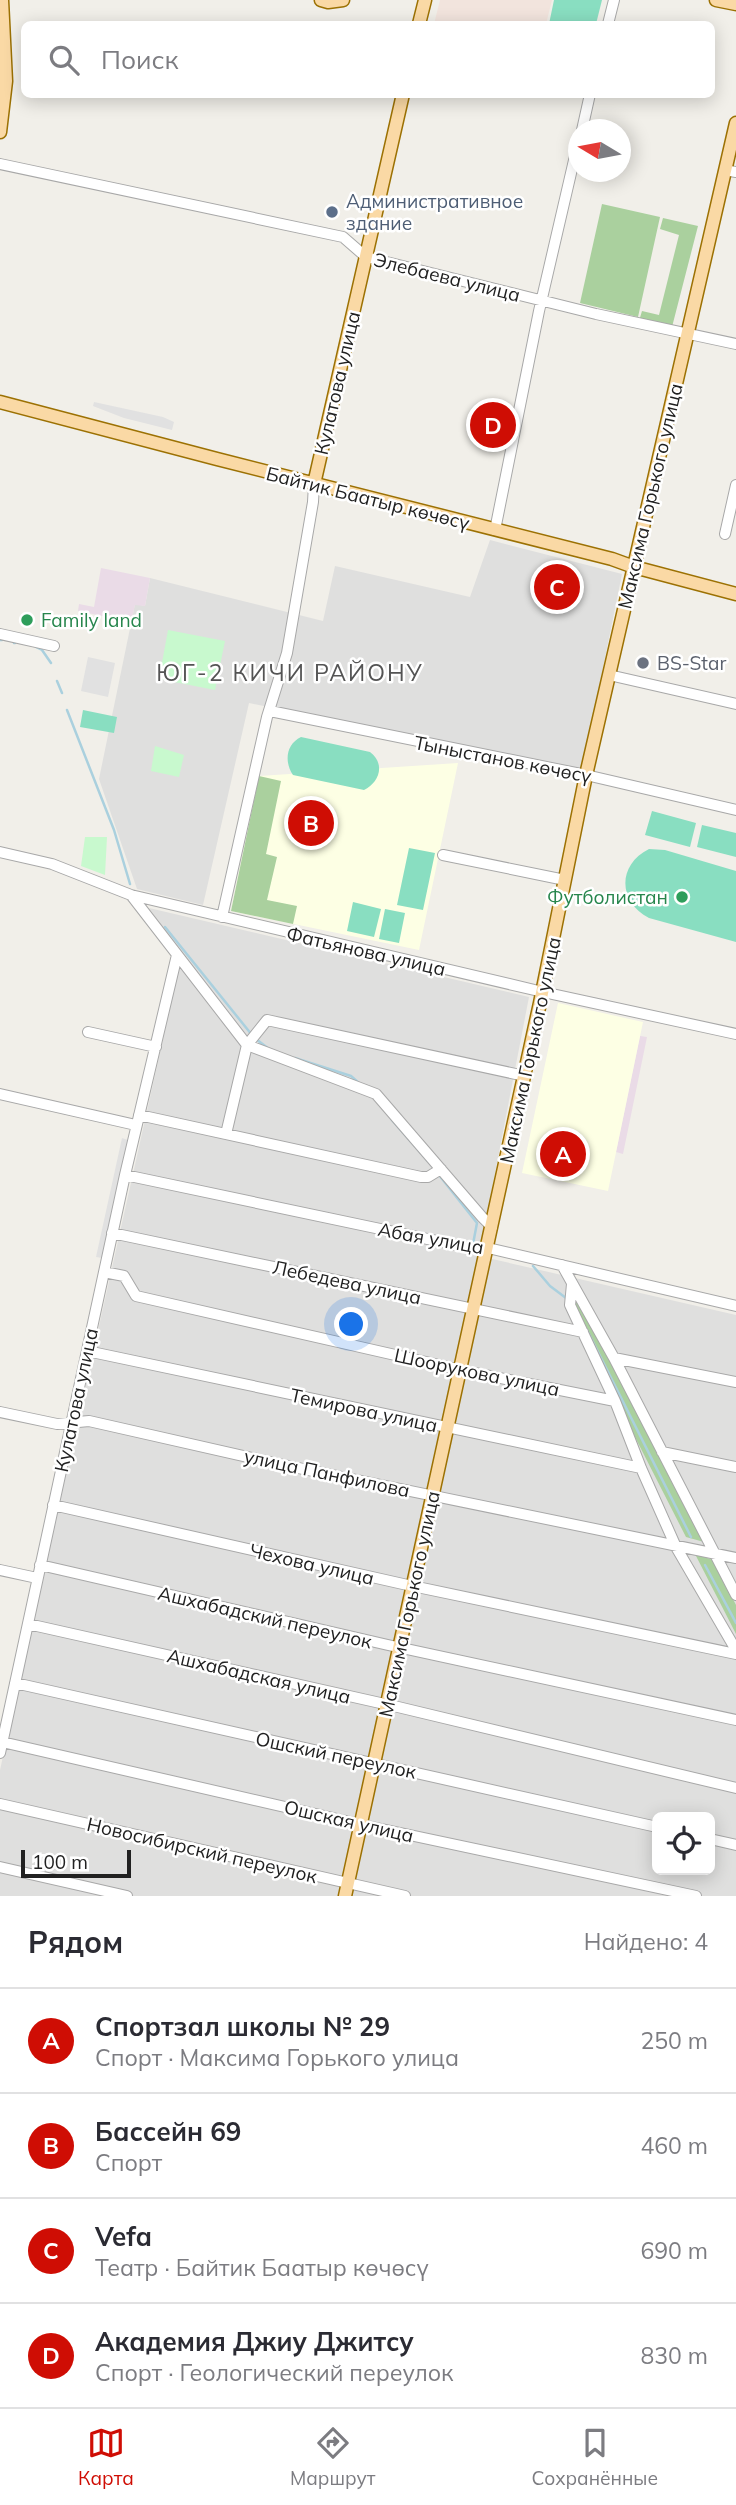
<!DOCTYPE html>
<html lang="ru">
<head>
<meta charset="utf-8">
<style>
	body { margin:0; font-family:Mulish,sans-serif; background:#f2f2f3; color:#2b2b33 }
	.controls { position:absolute; right:21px; bottom:21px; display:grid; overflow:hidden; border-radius:10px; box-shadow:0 4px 18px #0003 }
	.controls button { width:63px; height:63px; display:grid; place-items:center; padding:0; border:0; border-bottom:2px solid #e1e1e2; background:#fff; color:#2b2b33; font:35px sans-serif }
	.compass { position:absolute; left:568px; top:119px; width:63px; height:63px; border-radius:50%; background:#fff; box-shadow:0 4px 18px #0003; rotate:280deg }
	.scale { position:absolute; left:21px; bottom:18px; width:110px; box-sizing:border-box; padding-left:7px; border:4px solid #212121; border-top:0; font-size:19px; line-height:24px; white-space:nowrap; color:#212121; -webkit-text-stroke:5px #fff; paint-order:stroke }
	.you { position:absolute; left:352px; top:1325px; width:24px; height:24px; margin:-18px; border:5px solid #fff; border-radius:50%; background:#1a73e8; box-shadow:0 0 0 10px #1a73e833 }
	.badge { display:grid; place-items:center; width:46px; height:46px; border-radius:50%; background:#cf0d04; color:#fff; font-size:23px; font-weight:700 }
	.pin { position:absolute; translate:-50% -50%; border:4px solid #fff; box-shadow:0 2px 7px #0006 }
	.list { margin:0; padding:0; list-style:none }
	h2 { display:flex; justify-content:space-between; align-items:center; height:91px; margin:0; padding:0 28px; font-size:30px }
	h2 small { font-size:23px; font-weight:400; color:#7c7c81 }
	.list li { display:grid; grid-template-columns:46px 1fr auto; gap:21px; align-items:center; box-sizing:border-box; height:105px; padding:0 28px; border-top:2px solid #e1e1e2 }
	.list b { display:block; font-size:26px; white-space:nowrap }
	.list p { margin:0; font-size:23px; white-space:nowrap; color:#7c7c81 }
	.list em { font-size:23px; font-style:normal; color:#7c7c81 }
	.icon { flex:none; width:38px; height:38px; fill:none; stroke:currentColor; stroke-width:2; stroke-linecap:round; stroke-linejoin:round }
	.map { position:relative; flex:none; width:736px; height:1896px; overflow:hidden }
	.search { position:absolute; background:#fff; box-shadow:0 4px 18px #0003; left:21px; right:21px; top:21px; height:77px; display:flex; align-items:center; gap:18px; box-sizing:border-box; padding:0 24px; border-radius:10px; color:#7c7c81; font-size:26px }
	.sheet { height:511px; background:#fff }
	nav { display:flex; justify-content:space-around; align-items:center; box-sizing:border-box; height:98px; border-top:2px solid #e1e1e2; background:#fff; font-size:19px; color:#7c7c81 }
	nav a { display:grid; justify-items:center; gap:4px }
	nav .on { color:#cf0d04 }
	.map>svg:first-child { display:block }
	.residential { fill:#dfdfde; fill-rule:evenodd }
	.industrial { fill:#eadbe7 }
	.education { fill:#fdffe4 }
	.military { fill:#f2e4dd }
	.forest { fill:#aad09e }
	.park { fill:#c8f9ce }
	.pitch { fill:#89dec1 }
	.parking { fill:#e1e1e1 }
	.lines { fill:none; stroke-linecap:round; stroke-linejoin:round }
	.stream { stroke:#aad0de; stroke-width:2.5 }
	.minor-casing { stroke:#a8a8a8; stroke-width:12 }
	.major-casing { stroke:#9c7103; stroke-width:15 }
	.minor { stroke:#fff; stroke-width:10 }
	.major { stroke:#fad9a5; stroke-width:12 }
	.service-dot { fill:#5c6f8a; stroke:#fff; stroke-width:2.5 }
	.leisure-dot { fill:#2e9e5b; stroke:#fff; stroke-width:2.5 }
	.worship-dot { fill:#6b7280; stroke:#fff; stroke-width:2.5 }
	.labels { text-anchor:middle; stroke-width:5; stroke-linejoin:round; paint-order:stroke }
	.service-label { font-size:19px; fill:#4e5e75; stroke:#fff; text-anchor:start }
	.street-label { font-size:19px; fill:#212121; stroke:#fff }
	.leisure-label { font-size:19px; fill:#27864d; stroke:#fff; text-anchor:start }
	.worship-label { font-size:19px; fill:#5b616d; stroke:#fff; text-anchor:start }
	.quarter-label { font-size:23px; letter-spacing:2px; fill:#545454; stroke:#fff }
</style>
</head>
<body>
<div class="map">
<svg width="736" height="1896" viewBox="0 0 736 1896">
	<rect width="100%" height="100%" fill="#f1efe9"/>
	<path class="residential" d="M490,540L622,574L582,771L249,703L203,905L137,889L99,779L135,604L145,606L150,578L323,621L335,566L470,597Z
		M149,908L529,997L479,1256L736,1315V1896H0V1770L182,954ZM657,1817H710V1870H657Z"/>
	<path class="industrial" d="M101,568L150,578L145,606L135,605L131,622L78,611L79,604L94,607Z
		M640,1036L647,1037L623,1154L616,1152Z"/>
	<path class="education" d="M458,763L419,950L231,911L259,776Z
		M558,1003L643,1022L608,1191L522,1173Z"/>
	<path class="military" d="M440,0H552L546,24H434Z"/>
	<path class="forest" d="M602,204L660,217L638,317L580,303Z
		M663,218L698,226L672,327L639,321L642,311L659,315L679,235L660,229Z
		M259,776L281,781L266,854L277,857L267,900L297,906L293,924L231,911Z
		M576,1294L704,1542L686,1537L565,1300Z
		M695,1554L713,1560L736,1605V1634Z"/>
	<path class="park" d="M168,630L225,641L215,690L159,679Z
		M155,746L184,755L179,777L151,771Z
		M85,837H107L105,875L81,866Z"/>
	<path class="pitch" d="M554,0H602L596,24H549Z
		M83,710L117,717L114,733L80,727Z
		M301,737L370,752C386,764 379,783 364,790L293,775C284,762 286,744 301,737Z
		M652,811L696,823L690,847L645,835Z
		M702,825L736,833V857L697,847Z
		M409,848L435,853L423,910L397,905Z
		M649,849L665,850L736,871V942L649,918C618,902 617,865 649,849Z
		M353,902L381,909L374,937L347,931Z
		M385,909L405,913L399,943L379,939Z"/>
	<path class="parking" d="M94,402L163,417L174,422L172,430L124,418L93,406Z
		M88,657L115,663L108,697L81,691Z
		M122,1138L128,1140L102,1258L96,1257Z"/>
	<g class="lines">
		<path class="stream" d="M0,640H2
			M14,643H15
			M36,647L42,650L51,663
			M57,681L62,693
			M67,710L114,830L130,884
			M165,927L252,1035
			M256,1039L269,1049
			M295,1058L351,1076L360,1084
			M392,1120L434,1168
			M439,1175L477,1223L473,1244
			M533,1266L550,1286L566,1298
			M587,1330L691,1537
			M705,1565L736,1623"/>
		<g class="minor-casing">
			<path id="minor" d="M608,24L614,0
				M582,130L590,94
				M0,164L343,237L366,257L596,314L736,344
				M725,170L736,172
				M495,530L539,311L578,143
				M725,534L736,485
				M0,634L54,646
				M609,675L736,704
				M270,711L586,775L736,810
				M0,852L52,864L131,895L543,992L736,1034
				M443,855L565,880
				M131,895L247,1045L376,1094L482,1217L492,1227
				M222,917L267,717L287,653L313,502L314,484
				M88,1032L156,1047
				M0,1094L136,1125
				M139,1115L421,1177H428L441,1169
				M226,1134L247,1045L267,1020L525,1076
				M125,1175L475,1249L488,1248L736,1306
				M112,1233L583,1332
				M562,1265L614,1358L736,1595
				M104,1272L124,1276L136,1296L470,1372L615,1401
				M572,1284L570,1305L615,1401L641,1468L676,1547L736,1650
				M87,1351L641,1468
				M614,1358L736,1382
				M0,1412L57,1424L89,1421L279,1464L736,1558
				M662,1452L736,1467
				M53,1505L403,1584L736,1654
				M40,1565L388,1645L736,1720
				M0,1570L37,1578
				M28,1624L398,1707L736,1788
				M15,1683L657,1827
				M2,1742L372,1827L696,1896
				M0,1753L125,1175L177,955
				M0,1804L405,1896
				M710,1839L736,1845
				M0,1867L127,1896"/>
		</g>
		<g class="major-casing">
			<path id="major" d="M321,0L328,2L343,0
				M716,0L736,4
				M419,24L425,0
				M0,132L6,81L2,0
				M0,402L217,459L612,559L634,567L736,594
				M314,484L403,94
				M345,1896L540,1003L586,775L736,123"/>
		</g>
		<use href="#minor" class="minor"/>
		<use href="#major" class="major"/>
	</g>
	<circle class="service-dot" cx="332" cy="212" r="7"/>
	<g class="leisure-dot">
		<circle cx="27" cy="620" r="7"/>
		<circle cx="682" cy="897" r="7"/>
	</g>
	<circle class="worship-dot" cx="643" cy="663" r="7"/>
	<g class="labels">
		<g class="service-label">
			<text x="346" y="208">Административное<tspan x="346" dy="22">здание</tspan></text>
		</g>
		<g class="street-label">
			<text transform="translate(447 277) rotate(14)" y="7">Элебаева улица</text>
			<text transform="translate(337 383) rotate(-77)" y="7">Кулатова улица</text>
			<text transform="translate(650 496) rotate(-77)" y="7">Максима Горького улица</text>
			<text transform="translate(368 498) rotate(14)" y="7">Байтик Баатыр көчөсү</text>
			<text transform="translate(503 759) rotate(11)" y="7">Тыныстанов көчөсү</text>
			<text transform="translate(366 951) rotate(13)" y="7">Фатьянова улица</text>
			<text transform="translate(530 1050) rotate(-78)" y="7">Максима Горького улица</text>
			<text transform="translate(431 1238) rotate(10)" y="7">Абая улица</text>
			<text transform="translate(347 1282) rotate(12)" y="7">Лебедева улица</text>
			<text transform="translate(477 1372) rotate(12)" y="7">Шоорукова улица</text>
			<text transform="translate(76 1400) rotate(-78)" y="7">Кулатова улица</text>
			<text transform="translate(364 1410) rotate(12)" y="7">Темирова улица</text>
			<text transform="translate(327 1473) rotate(12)" y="7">улица Панфилова</text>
			<text transform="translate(312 1564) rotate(13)" y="7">Чехова улица</text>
			<text transform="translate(409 1604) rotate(-78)" y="7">Максима Горького улица</text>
			<text transform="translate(265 1617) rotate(13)" y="7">Ашхабадский переулок</text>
			<text transform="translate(259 1676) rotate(13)" y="7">Ашхабадская улица</text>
			<text transform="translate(336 1755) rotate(12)" y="7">Ошский переулок</text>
			<text transform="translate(349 1821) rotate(13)" y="7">Ошская улица</text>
			<text transform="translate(202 1850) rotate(13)" y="7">Новосибирский переулок</text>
		</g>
		<g class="leisure-label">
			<text x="41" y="627">Family land</text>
			<text x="668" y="904" text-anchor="end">Футболистан</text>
		</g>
		<g class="worship-label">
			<text x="657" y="670">BS-Star</text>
		</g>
		<g class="quarter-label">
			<text x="290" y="681">ЮГ-2 КИЧИ РАЙОНУ</text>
		</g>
	</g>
</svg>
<div class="controls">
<button><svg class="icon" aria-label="locate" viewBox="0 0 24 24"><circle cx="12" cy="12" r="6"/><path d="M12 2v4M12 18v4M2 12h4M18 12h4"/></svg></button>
</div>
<svg class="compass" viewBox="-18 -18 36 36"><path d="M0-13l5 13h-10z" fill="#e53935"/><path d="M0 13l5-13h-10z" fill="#7c7c81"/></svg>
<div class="scale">100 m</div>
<div class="you"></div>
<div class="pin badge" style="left:563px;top:1154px">A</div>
<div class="pin badge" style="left:311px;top:823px">B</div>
<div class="pin badge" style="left:557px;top:587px">C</div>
<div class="pin badge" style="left:493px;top:425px">D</div>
<div class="search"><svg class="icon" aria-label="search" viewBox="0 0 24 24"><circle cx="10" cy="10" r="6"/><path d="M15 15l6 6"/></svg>Поиск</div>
</div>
<section class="sheet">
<h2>Рядом<small>Найдено: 4</small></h2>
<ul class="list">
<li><span class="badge">A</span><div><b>Спортзал школы № 29</b><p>Спорт · Максима Горького улица</p></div><em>250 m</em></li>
<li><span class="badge">B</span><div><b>Бассейн 69</b><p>Спорт</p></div><em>460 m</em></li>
<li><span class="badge">C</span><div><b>Vefa</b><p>Театр · Байтик Баатыр көчөсү</p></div><em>690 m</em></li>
<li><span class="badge">D</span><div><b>Академия Джиу Джитсу</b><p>Спорт · Геологический переулок</p></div><em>830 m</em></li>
</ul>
</section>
<nav>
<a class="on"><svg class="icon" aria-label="map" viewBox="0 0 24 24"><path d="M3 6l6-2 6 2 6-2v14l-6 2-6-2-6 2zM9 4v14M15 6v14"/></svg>Карта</a>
<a><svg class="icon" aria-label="directions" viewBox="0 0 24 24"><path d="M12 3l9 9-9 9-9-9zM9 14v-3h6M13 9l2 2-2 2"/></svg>Маршрут</a>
<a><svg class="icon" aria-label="saved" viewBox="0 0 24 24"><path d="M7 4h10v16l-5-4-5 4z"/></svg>Сохранённые</a>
</nav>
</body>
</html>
